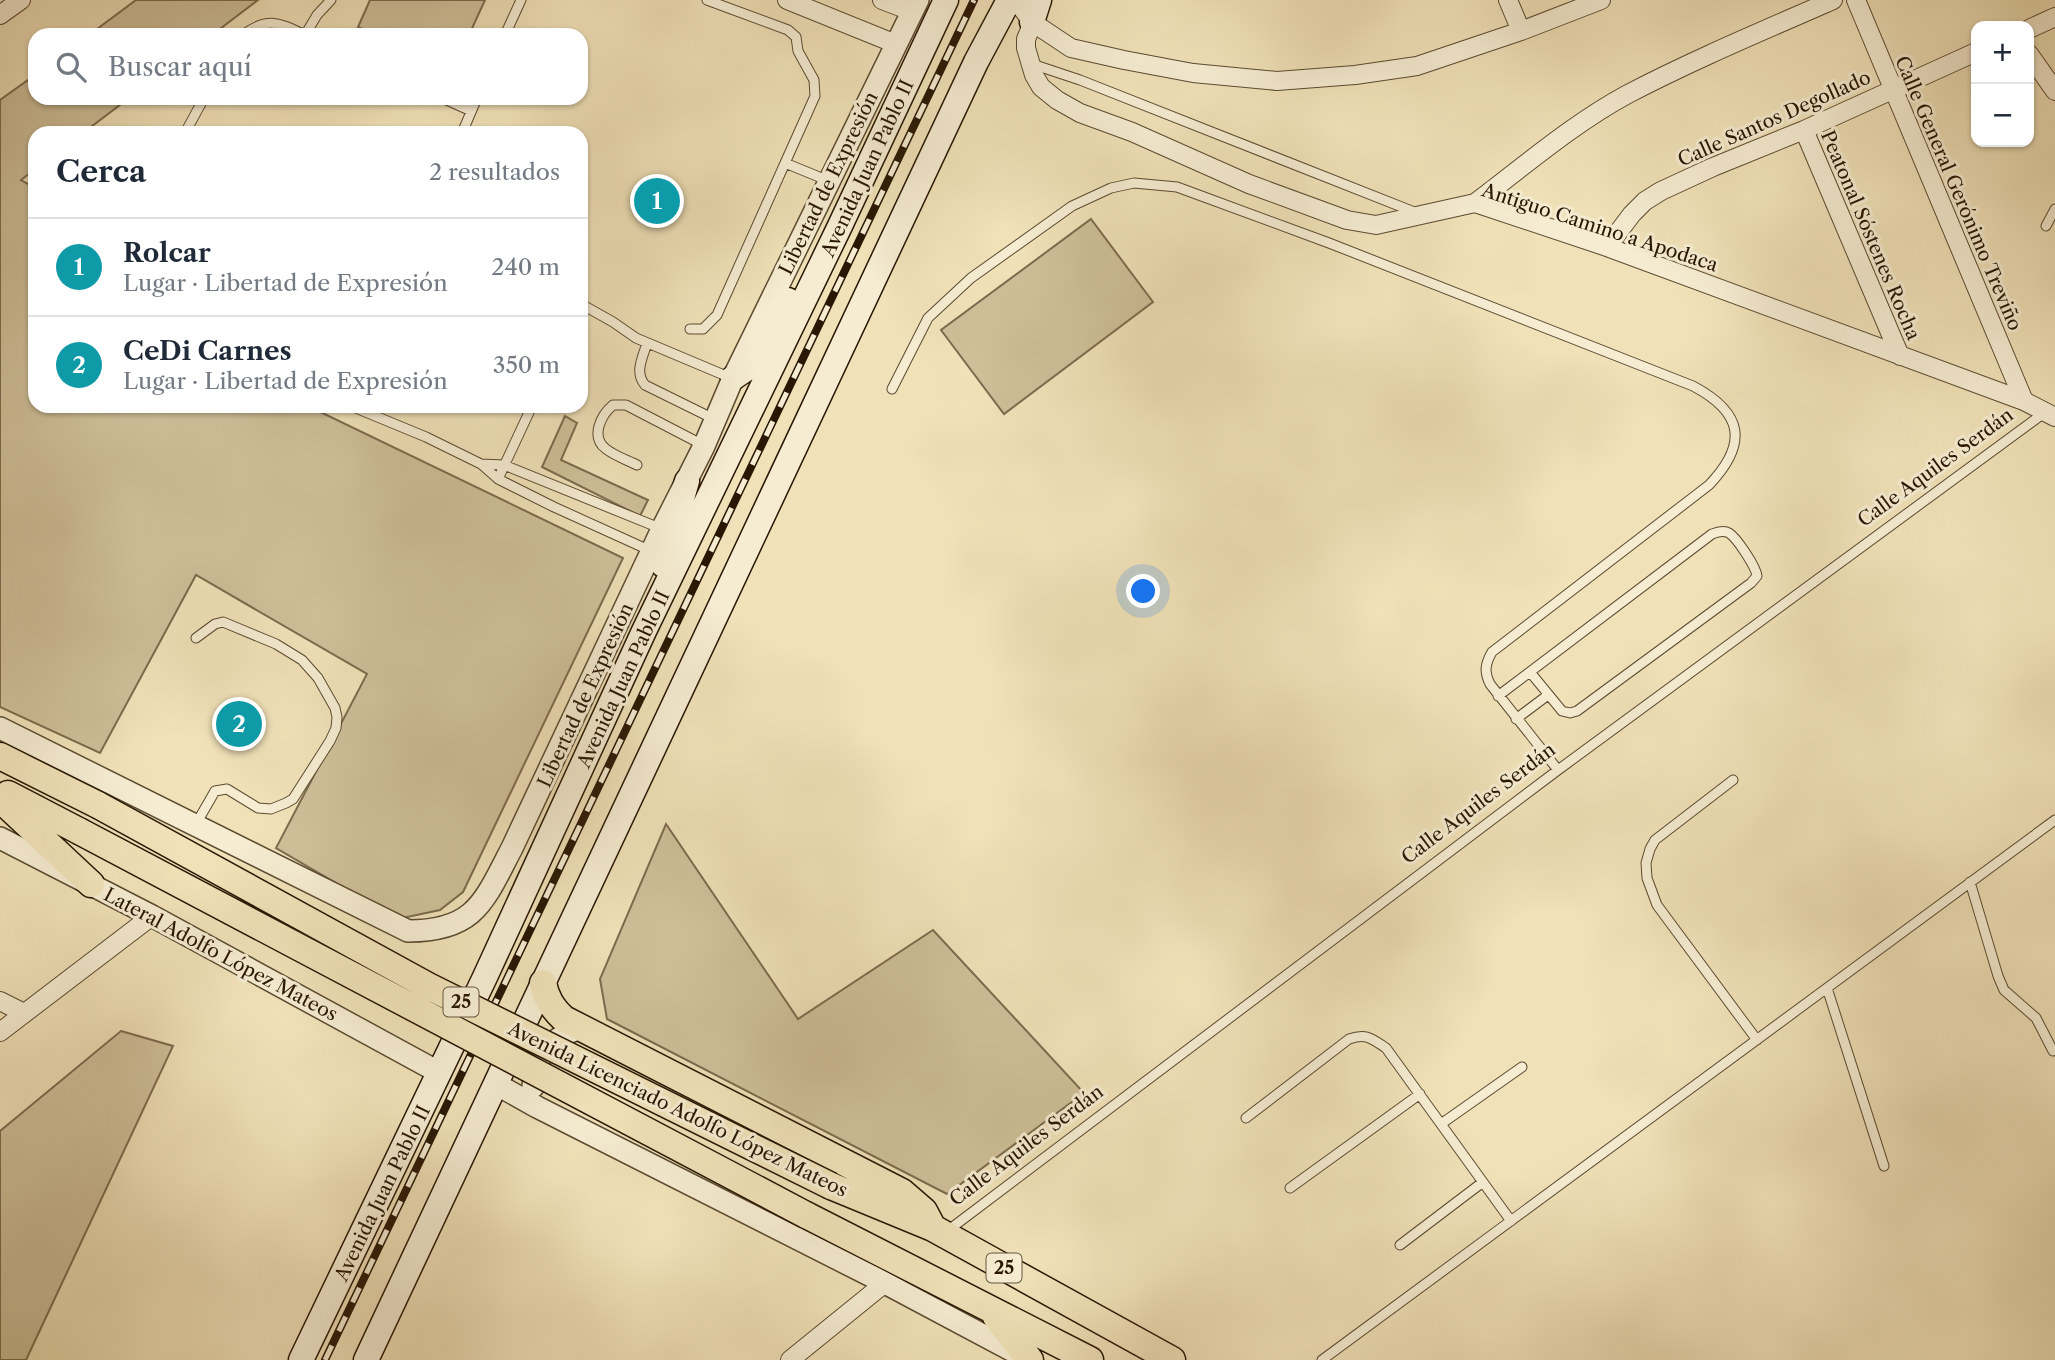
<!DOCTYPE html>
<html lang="es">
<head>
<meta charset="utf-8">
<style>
	body { margin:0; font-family:"Libre Caslon Text",serif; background:#f2f2f3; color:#1f2937 }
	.controls { position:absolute; right:21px; top:21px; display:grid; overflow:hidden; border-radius:14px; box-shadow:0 2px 5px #0004 }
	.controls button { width:63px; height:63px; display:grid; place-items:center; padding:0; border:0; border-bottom:2px solid #e0e1e3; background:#fff; color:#1f2937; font:35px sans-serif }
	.you { position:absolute; left:1144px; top:592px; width:24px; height:24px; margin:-18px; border:5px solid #fff; border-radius:50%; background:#1a73e8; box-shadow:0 0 0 10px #1a73e833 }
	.badge { display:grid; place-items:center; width:46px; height:46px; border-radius:50%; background:#8f2418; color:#fff; font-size:23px; font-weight:700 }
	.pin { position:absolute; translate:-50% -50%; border:4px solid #fff; box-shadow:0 2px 7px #0006 }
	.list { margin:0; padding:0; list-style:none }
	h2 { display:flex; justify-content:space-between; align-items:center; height:91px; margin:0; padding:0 28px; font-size:30px }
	h2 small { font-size:23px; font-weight:400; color:#747a83 }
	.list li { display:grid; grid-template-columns:46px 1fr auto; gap:21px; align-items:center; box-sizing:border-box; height:98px; padding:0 28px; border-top:2px solid #e0e1e3 }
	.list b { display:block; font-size:26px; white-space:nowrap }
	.list p { margin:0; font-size:23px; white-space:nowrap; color:#747a83 }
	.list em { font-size:23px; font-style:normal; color:#747a83 }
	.icon { flex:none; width:38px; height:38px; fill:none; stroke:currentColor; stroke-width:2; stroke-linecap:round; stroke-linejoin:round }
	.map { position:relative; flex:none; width:2055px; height:1360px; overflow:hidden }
	.search { position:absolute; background:#fff; box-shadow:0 2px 5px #0004; left:28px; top:28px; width:560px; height:77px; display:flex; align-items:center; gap:18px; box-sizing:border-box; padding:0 24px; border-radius:21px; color:#747a83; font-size:26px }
	.panel { position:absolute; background:#fff; box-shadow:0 2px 5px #0004; left:28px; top:126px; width:560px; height:287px; border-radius:21px }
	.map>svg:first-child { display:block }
	.green { fill:#cebf99; stroke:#7c6b4e; stroke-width:2 }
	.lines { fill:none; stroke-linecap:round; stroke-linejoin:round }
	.service-casing { stroke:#5b4a30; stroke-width:11 }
	.minor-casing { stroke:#5b4a30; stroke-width:20 }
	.tertiary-casing { stroke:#5b4a30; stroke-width:24 }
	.secondary-casing { stroke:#291703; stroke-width:27 }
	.primary-casing { stroke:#291703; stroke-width:29 }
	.service { stroke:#f5ecd1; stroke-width:9 }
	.minor { stroke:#f5ecd1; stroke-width:18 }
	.tertiary { stroke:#f5ecd1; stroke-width:21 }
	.secondary { stroke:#f5ecd1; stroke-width:24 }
	.primary { stroke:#f0e1b8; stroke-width:26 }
	.rail-casing { stroke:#291703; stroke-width:8 }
	.rail { stroke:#f5ecd1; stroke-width:5; stroke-dasharray:16; stroke-linecap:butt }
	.primary-bridge-casing { stroke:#291703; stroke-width:29; stroke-linecap:butt }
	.primary-bridge { stroke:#f0e1b8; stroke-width:26 }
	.labels { text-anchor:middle; stroke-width:6; stroke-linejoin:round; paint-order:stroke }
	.shield { fill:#f5ecd1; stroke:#665741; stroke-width:2 }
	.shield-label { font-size:18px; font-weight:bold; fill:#291703 }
	.street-label { font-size:19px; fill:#291703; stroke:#f5ecd1 }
</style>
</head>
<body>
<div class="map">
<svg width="2055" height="1360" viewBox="0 0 2055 1360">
	<rect width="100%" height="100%" fill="#f0e1b8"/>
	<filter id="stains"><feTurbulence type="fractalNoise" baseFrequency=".00286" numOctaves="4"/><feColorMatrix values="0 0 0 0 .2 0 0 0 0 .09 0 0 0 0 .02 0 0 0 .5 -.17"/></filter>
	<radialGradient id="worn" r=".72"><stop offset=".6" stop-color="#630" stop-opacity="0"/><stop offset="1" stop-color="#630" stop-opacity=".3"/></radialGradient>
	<path class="green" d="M136,0H258L212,35H89Z
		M370,0H485L469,35H375L358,27Z
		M35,75V98H129L83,133H35V169L21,180L35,188V406H308L623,558L463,892L440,910L398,919L276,848L367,674L196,575L100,753L0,707V100Z
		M1091,219L1153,302L1004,414L941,330Z
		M565,416L577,423L561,460L648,500L640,516L542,467Z
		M666,824L798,1019L933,930L1084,1093L947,1194L607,1019L600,979Z
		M121,1031L173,1046L26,1360H0V1131Z"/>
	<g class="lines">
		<g class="service-casing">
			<path id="service" d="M707,0L788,30L796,37L798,51L814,80L815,96L785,163
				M243,35C268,16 279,23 305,35
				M305,35L317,15L331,0
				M505,35L521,0
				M1032,64L1080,80L1417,213
				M442,98L471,111
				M185,133L204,98
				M462,133L477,98
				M2046,226L2055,209
				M581,304L613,322L636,338L731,378
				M690,329H703L717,315L785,163L829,181
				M647,343C643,357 634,372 645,385L716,420
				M892,389L928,318L971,278L1072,206L1111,188L1134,183L1177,187L1329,243L1693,386C1744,413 1748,444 1709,485L1492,652C1485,664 1484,672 1490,684L1558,770
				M351,406L426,437L481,464L498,479L554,507L651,551
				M481,464L504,465L662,529
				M637,465C627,460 615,456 606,449C590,437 601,415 613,405H626L703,445
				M498,479L532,406
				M196,638L215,624L223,622L276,644L302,660L318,678L335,708L337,717L336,728L330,741L293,799L286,803L271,809L258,808L227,789L215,791L196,824
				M1498,696L1712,534C1717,532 1724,530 1729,533C1737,538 1756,567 1757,576L1751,583L1577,711L1570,713L1562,711L1530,672
				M1516,719L1548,695
				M1733,780L1655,840L1650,849L1646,863L1647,878L1657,905L1757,1040
				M1970,882L1998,976L2004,990L2036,1018L2053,1051
				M1827,988L1884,1166
				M1246,1118L1349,1039C1366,1033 1371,1038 1386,1048L1511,1221
				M1441,1124L1522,1067
				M1290,1188L1420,1094
				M946,1232L1558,770L2044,413
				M1400,1245L1483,1182
				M1322,1360L2055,820"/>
		</g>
		<g class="minor-casing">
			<path id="minor" d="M787,0L896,44
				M882,0L911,11
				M1016,0L1032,22L1071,48L1124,60L1193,73L1277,81L1355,75L1417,66L1521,31L1601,0
				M1508,0L1521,31
				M1856,0L2024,401
				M1037,13L1026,39V48L1034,75L1041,87L1057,100L1080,113L1132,132L1249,184L1347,220L1376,225L1475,203L1607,247L2024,401L2055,417
				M0,15L21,0
				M2029,29L2055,17
				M2029,54L2055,91
				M1804,130L1900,356
				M1475,203C1524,166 1574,123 1628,94C1695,59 1765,30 1833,0
				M1607,247L1632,214L1645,201L1661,191L1713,167L1804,130L1976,52
				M0,1001L24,1013
				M0,1032L152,916
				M790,1360L885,1283"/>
		</g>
		<g class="tertiary-casing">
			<path id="tertiary" d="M0,728L408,931C476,931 484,901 512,848L662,529L704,446L733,378L918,0
				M0,838L152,916L440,1073
				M496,1084L537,1107L885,1283L1026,1358
				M533,1087C535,1054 550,1039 580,1028"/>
		</g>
		<g class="secondary-casing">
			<path id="secondary" d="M1032,22L1039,0
				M733,378L749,367L788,300
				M663,565L687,481
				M301,1360L485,977L644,631L839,228L946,0
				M366,1360L976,62L1009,0"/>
		</g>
		<g class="primary-casing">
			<path id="primary" d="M0,756L98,805
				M8,794L79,831
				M0,799L91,884
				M543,983C546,998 552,1008 564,1019L902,1192L924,1211L933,1228
				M831,1186L933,1228L1172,1360
				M806,1215L1090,1360
				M996,1317L1030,1360"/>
		</g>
		<use href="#service" class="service"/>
		<use href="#minor" class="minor"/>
		<use href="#tertiary" class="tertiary"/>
		<use href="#secondary" class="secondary"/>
		<use href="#primary" class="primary"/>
		<g class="rail-casing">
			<path id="rail" d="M325,1360L974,0"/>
		</g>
		<use href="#rail" class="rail"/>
		<g class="primary-bridge-casing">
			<path id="primary-bridge" d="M98,805L428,986L831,1186
				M79,831L806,1215"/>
		</g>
		<use href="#primary-bridge" class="primary-bridge"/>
	</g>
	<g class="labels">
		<g class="shield">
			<rect x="443.5" y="987.5" width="35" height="29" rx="5"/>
			<rect x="986.5" y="1253.5" width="35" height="29" rx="5"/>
		</g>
		<g class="shield-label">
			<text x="461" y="1008">25</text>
			<text x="1004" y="1274">25</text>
		</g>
		<g class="street-label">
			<text transform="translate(1774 118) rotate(-24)" y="7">Calle Santos Degollado</text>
			<text transform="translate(867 168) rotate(-65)" y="7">Avenida Juan Pablo II</text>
			<text transform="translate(828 183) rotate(-64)" y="7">Libertad de Expresión</text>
			<text transform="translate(1959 193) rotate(67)" y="7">Calle General Gerónimo Treviño</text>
			<text transform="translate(1600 227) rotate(18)" y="7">Antiguo Camino a Apodaca</text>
			<text transform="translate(1871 235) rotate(67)" y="7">Peatonal Sóstenes Rocha</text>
			<text transform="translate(1935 467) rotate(-36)" y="7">Calle Aquiles Serdán</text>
			<text transform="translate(623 679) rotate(-65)" y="7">Avenida Juan Pablo II</text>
			<text transform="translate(585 695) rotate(-65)" y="7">Libertad de Expresión</text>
			<text transform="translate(1478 803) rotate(-37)" y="7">Calle Aquiles Serdán</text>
			<text transform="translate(221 954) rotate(28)" y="7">Lateral Adolfo López Mateos</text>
			<text transform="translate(678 1109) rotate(26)" y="7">Avenida Licenciado Adolfo López Mateos</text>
			<text transform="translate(1026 1145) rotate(-37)" y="7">Calle Aquiles Serdán</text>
			<text transform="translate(382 1193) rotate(-64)" y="7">Avenida Juan Pablo II</text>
		</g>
	</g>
	<rect width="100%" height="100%" filter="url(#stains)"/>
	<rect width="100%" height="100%" fill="url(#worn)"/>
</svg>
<div class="controls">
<button>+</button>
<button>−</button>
</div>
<div class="you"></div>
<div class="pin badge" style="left:657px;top:201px;background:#0f9aa8">1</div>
<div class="pin badge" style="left:239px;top:724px;background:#0f9aa8">2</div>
<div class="search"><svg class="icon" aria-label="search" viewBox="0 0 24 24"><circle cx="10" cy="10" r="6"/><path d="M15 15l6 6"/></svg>Buscar aquí</div>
<section class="panel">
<h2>Cerca<small>2 resultados</small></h2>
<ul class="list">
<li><span class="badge" style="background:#0f9aa8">1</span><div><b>Rolcar</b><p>Lugar · Libertad de Expresión</p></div><em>240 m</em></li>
<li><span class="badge" style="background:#0f9aa8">2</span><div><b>CeDi Carnes</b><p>Lugar · Libertad de Expresión</p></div><em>350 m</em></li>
</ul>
</section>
</div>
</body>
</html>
